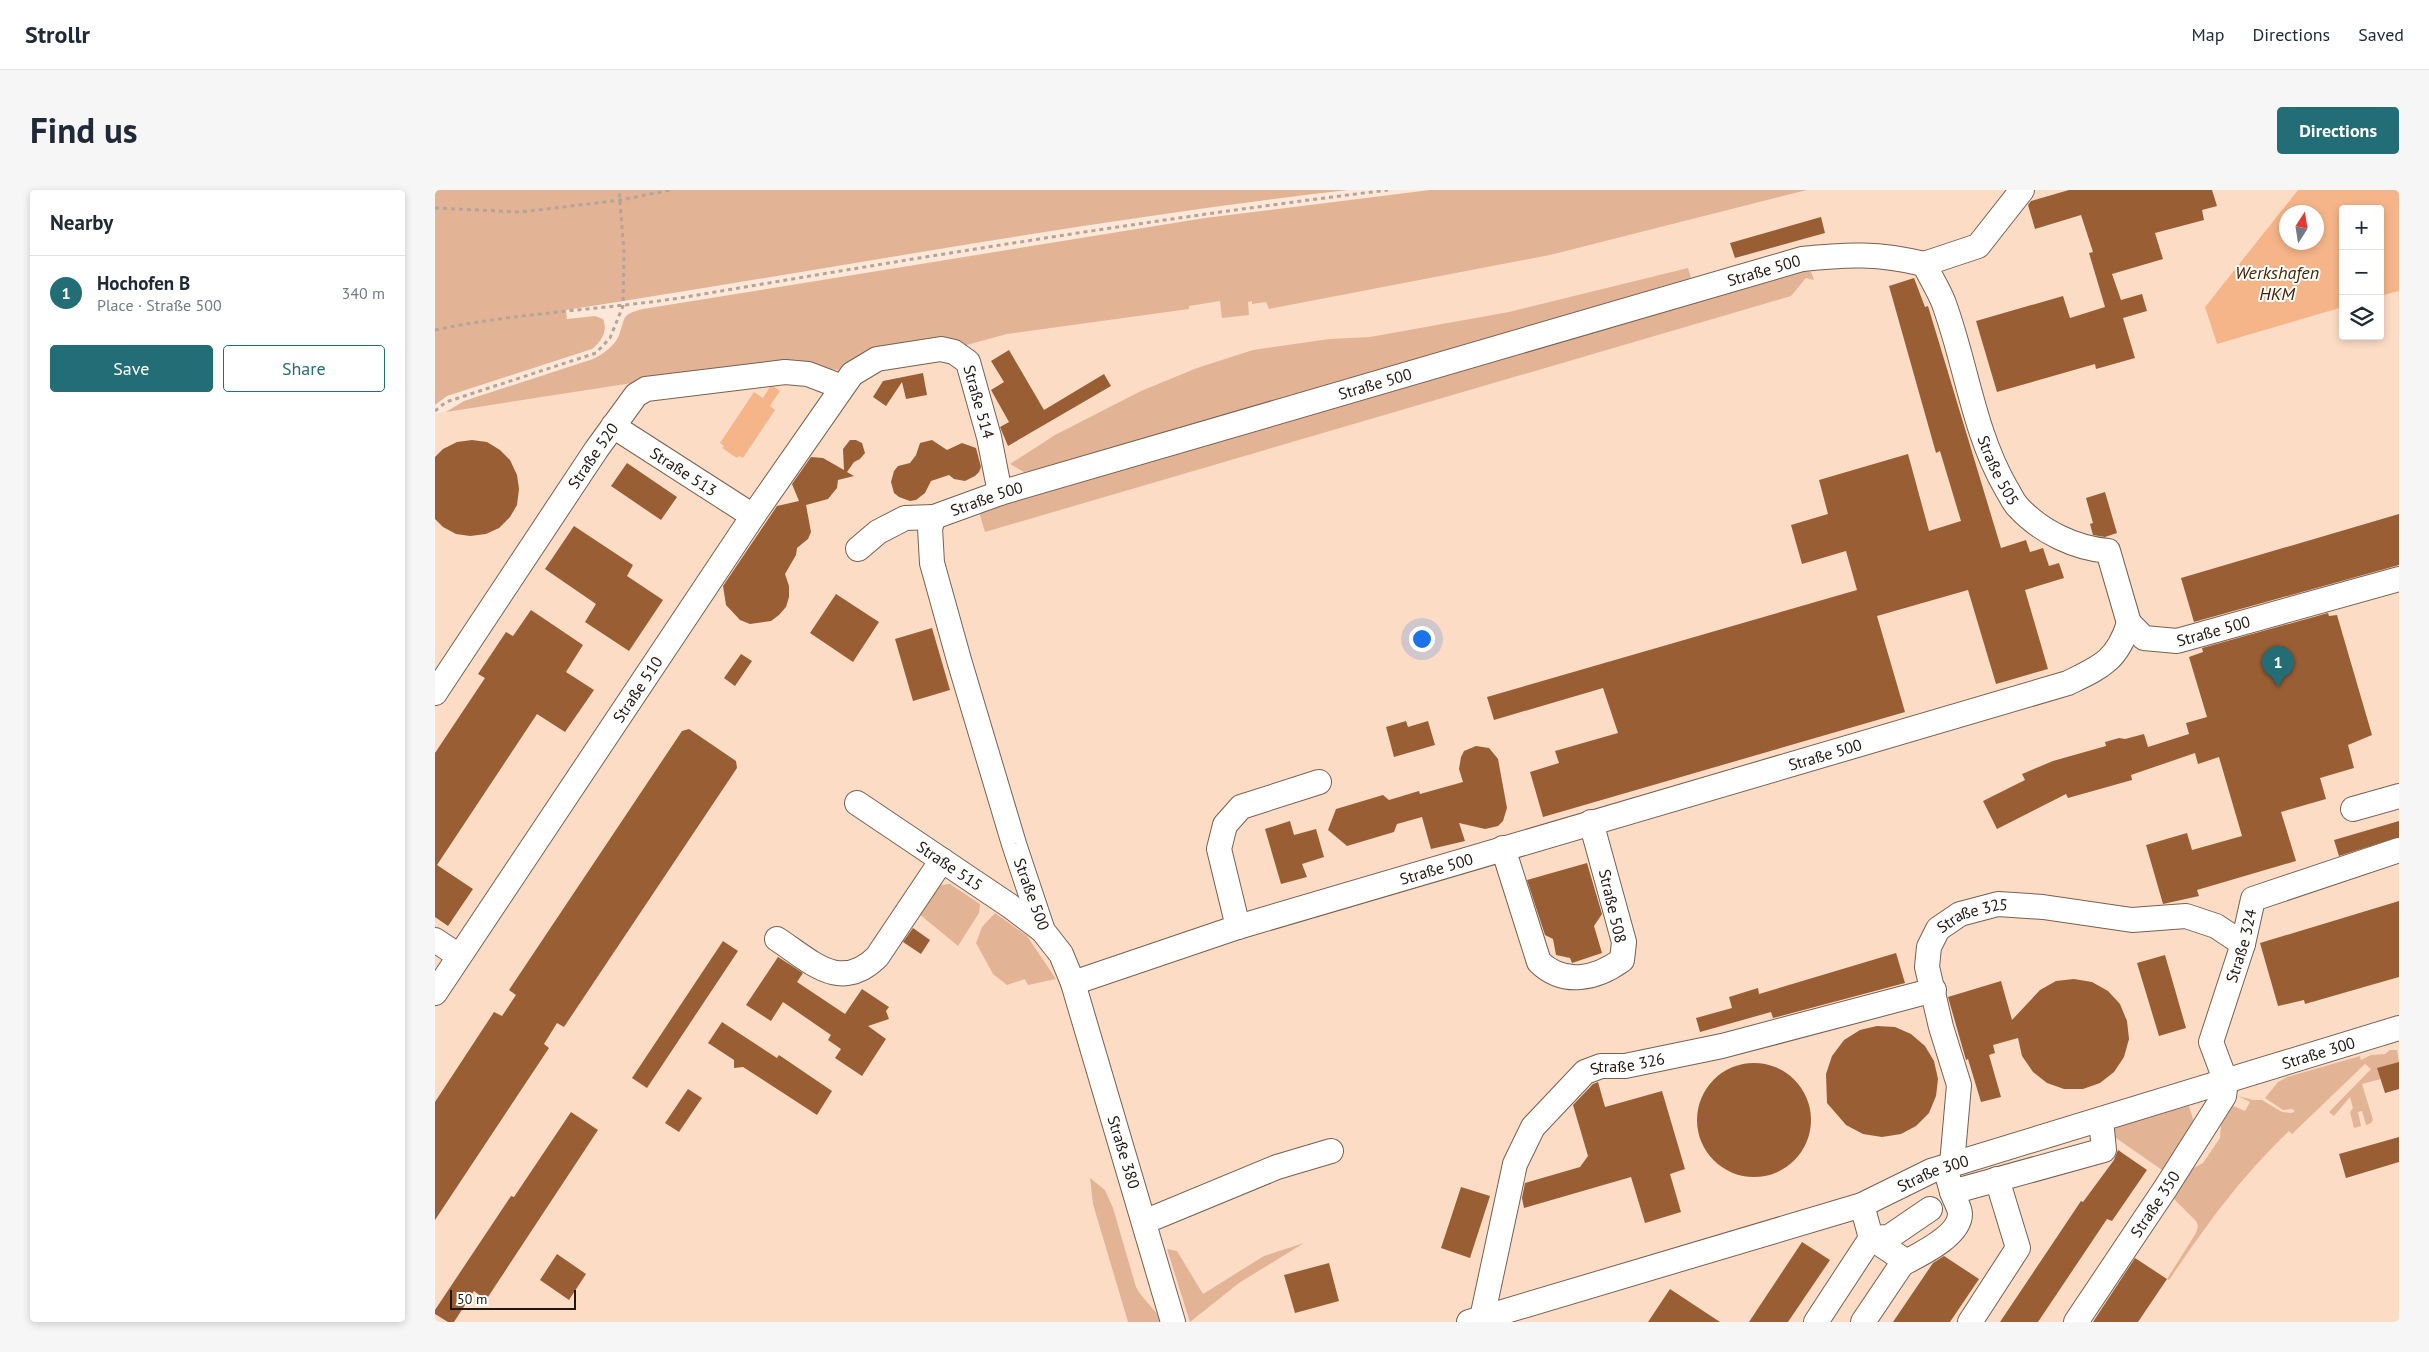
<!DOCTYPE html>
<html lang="en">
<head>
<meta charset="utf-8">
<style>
	body { margin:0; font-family:"PT Sans",sans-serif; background:#f6f6f7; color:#1f2937 }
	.controls { position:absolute; right:15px; top:15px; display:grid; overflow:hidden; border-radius:5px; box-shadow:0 2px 8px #0003 }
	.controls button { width:45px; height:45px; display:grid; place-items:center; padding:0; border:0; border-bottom:1px solid #e0e1e3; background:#fff; color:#1f2937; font:25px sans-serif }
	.compass { position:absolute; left:1844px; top:15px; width:45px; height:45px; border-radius:50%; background:#fff; box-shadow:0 2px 8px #0003; rotate:12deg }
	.scale { position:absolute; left:15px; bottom:12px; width:126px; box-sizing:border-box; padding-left:5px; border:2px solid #211812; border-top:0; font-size:14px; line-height:18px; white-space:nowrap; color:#211812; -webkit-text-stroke:4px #fff; paint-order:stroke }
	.you { position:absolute; left:986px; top:448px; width:18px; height:18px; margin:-12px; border:4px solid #fff; border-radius:50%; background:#1a73e8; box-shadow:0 0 0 8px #1a73e833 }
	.badge { display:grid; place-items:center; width:32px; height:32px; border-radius:50%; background:#236e76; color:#fff; font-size:16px; font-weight:700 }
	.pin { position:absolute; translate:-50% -41px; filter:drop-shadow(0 1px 2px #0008) }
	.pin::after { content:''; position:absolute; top:26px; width:18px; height:15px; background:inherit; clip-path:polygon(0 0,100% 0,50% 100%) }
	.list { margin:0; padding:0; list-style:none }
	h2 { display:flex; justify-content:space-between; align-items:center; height:65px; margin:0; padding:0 20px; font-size:21px }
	h2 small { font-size:16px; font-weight:400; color:#747a83 }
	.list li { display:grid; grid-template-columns:32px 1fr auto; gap:15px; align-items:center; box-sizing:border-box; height:75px; padding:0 20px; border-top:1px solid #e0e1e3 }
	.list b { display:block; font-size:19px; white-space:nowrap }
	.list p { margin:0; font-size:16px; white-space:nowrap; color:#747a83 }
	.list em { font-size:16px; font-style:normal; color:#747a83 }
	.actions { display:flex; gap:10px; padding:15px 20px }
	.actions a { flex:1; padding:11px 0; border:1px solid #236e76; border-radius:5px; text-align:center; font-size:18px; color:#236e76 }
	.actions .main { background:#236e76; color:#fff }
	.icon { flex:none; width:28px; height:28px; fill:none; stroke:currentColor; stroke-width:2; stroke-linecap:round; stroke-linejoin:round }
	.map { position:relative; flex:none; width:1964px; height:1132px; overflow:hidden; border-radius:5px }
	header { display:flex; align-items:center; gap:30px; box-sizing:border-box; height:70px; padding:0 25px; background:#fff; border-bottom:1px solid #e0e1e3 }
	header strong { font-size:24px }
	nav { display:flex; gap:28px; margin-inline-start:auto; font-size:18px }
	.intro { display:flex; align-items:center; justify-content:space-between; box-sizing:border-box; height:120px; padding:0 30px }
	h1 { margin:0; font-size:35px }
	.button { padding:12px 22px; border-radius:5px; background:#236e76; color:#fff; font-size:18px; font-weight:700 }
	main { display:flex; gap:30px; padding:0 30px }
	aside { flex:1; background:#fff; border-radius:5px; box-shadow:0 2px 8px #0003 }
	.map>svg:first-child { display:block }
	.built { fill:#fddcc6 }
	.green { fill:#e2b495 }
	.water { fill:#f6b589; fill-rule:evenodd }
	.building { fill:#995e34 }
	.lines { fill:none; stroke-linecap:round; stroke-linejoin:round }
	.minor-casing { stroke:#776051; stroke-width:26 }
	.path { stroke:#b5a499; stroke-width:3; stroke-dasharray:4 4; stroke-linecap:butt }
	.minor { stroke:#fff; stroke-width:24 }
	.labels { text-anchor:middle; stroke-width:4; stroke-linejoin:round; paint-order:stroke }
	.street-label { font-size:16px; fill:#211812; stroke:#fff }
	.water-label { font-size:18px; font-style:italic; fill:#4a2200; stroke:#fff }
</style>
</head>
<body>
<header>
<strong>Strollr</strong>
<nav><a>Map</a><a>Directions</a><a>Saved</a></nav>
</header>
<div class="intro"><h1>Find us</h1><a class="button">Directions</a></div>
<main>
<aside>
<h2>Nearby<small></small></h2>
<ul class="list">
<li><span class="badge">1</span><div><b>Hochofen B</b><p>Place · Straße 500</p></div><em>340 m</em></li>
</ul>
<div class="actions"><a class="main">Save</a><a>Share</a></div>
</aside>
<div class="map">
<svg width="1964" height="1132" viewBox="0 0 1964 1132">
	<rect width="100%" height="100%" fill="#fce7d9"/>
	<path class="built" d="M1335,0H1863L1770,117L1782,154L1908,117V146H1945V106L1964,101V1132H0V224L36,215Z"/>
	<path class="green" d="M0,0H913C651,30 391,80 131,120L132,129L160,126L168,129C173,141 167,151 157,159L12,206L0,215Z
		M995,0H1372L1115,65L834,119L831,112L817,114V111L813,112L814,125L787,128L785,111L754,116V119L572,144L524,157L402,180L359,172L197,193L11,222L29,211L158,169C168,164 180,156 184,145C191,127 185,125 208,119L770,28Z
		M1253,78L1256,88L605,280L589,282L575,274L620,245L706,201L762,178L818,160L894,149L935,147L1074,122Z
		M1371,81L1376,82L1379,90L1371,88L1356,106L550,342L544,322Z
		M515,694L545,714L544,723L523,756L483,723L504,695Z
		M560,723L592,746L621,789L593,795L590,789L572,795L558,784L541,753L547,737Z
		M1955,860H1962L1964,872L1946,889L1927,894L1938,930L1936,933L1931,935L1927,921L1923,922L1926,936L1919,938L1915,922L1918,918L1915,907L1899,926L1894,922L1936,879L1930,874L1857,944L1854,941C1805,988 1772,1034 1734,1090L1732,1089L1761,1043L1763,1036L1761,1031L1737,1007L1757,979L1768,973L1785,948L1786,935L1798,916L1810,921L1815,912L1803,906L1818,910H1827L1847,922L1857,923L1860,921L1857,919L1848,920L1830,908L1843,892L1852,887L1925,866L1926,870L1936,865L1950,864Z
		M1754,916L1759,932L1727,980L1678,946V938Z
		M655,988L670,1000L678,1018L701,1097C707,1109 723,1121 726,1132H693L658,1014Z
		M869,1053L804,1093L755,1132L732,1059L742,1061L768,1104L829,1066Z"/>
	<path class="water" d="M1863,0H1964V101L1945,106V19H1908V117L1782,154L1770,117ZM1852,22H1882V52H1852Z
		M336,195L345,201L335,216L340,220L308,268L304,266L302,268L287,258L289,256L285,253L319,202L328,208Z"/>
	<path class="building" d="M1634,0H1777L1782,16L1767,20L1769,30L1720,43L1728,69L1677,84L1686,110L1707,104L1712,121L1688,128L1700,168L1661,179L1660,174L1562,202L1541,131L1628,106L1635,128L1670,117L1654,63L1658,62L1646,25L1600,39L1593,15L1596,11Z
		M1386,27L1390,43L1300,68L1295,53Z
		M1479,88L1490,117L1493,116L1566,358L1591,350L1595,362L1608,358L1614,376L1624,373L1629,388L1590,400L1613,479L1561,494L1533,400L1442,426L1470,522L1108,627L1095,582L1124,573L1120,561L1183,543L1168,498L1059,530L1052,507L1422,400L1411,361L1367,374L1356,335L1393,324L1384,290L1473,264L1494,341L1526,331L1505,261L1501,263L1454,96Z
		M574,160L609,220L669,184L676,196L573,256L565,237L574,232L556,200L569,192L556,171Z
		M488,183L492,205L471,209L467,192L451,216L438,207L448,191Z
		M37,250L52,252L65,260L75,270L82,285L84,299L82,315L75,327L64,338L51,344L35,346L21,344L8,337L0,329V267L8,259L22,252Z
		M415,250H421L427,253L430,263L425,269L419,272L412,282L419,286L403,290L402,298L393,309L371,315L376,342L373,349L362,358L361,365L350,384L354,396V407L351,417L344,425L336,431L315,434L305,430L291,415L288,396L342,316L364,311L357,294L376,267L388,268L409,280L408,259Z
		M497,250L512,260L527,253L541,258L546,277L544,282L540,286L530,291L519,289L514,285L496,291L490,303L481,310L475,311L464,307L459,303L456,292L459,281L463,276L475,273L481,265L485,253Z
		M192,273L242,307L226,330L176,296Z
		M1670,302L1682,343L1670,347L1658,345L1655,334L1658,333L1651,308Z
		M1964,324V375L1759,432L1746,388Z
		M139,336L198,375L192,386L228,410L194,461L150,432L161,414L110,379Z
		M401,404L444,432L418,472L375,443Z
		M96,420L148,455L131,482L159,500L130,542L102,524L2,675L38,699L13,736L0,727V563L50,488L43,484L71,442L78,446Z
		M1893,423L1894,426L1902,425L1937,545L1913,555L1919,578L1885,588L1891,609L1846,622L1861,671L1762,700L1764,706L1728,714L1711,655L1752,643L1757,660L1807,646L1784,567L1763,574L1760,563L1696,585L1697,590L1633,608L1631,604L1562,639L1548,611L1590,590L1587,584L1618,571L1671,556L1670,552L1684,548L1690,549L1709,544L1713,557L1754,544L1751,533L1772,527L1754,467L1768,462L1767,458Z
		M497,438L515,500L478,511L460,449Z
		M306,464L317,471L300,496L289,488Z
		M971,531L973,537L993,531L1000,555L959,567L951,537Z
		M254,539L301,571L302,578L129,837L122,833L109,854L114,858L0,1030V912L59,822L67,826L81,805L74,800L247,541Z
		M1041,556L1054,558L1063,569L1072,618L1068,631L1063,636L1050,639L1024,633L1030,651L996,659L987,627L962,634L959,642L912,656L893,640L901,619L948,605L954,610L984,601L985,604L1028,592L1024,579L1026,567L1029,561Z
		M855,631L859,645L881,639L889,667L867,674L872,687L846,694L830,639Z
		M1964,631V647L1904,666L1899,650Z
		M1152,673L1167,724L1159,736L1167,763L1137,773L1135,768L1121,765L1118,749L1110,745L1092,690Z
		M1964,711V787L1870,814L1869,810L1843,816L1825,753Z
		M478,738L495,750L486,764L468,752Z
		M288,751L303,761L212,898L197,888Z
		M1461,763L1470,793L1338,828L1336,822L1265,842L1261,828L1297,818L1294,807L1323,798L1324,804Z
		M1730,765L1751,838L1724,846L1702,773Z
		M343,767L368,783L362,792L410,824L427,799L454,817L451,821L454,829L433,836L451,849L427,886L400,868L406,859L393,850L396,845L348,812L336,831L311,815Z
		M1639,789L1657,792L1673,801L1685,814L1692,831L1694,849L1689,867L1679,882L1665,893L1648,899H1629L1612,893L1598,882L1587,866L1583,848L1558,855L1560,863L1554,865L1566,907L1546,912L1533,869L1531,870L1513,807L1566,791L1577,830L1605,800L1621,791Z
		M287,832L342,868L344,865L397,901L382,925L308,877L299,878V870L273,853Z
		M1442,836L1460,837L1476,844L1490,856L1499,871L1503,889L1501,906L1494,923L1481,936L1466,944L1447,947L1428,944L1411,935L1392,913L1391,884L1397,866L1409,850L1425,840Z
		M1964,872V899L1950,903L1942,878Z
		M1262 930a57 57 0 1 1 114 0a57 57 0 1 1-114 0Z
		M1163,892L1170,917L1227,901L1250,979L1235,984L1246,1022L1210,1033L1196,987L1089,1018L1087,1008L1090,993L1145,977L1153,966L1138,915L1158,894Z
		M253,899L267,908L244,942L230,933Z
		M136,922L163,940L51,1110L39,1101L19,1132H13L0,1124V1120L76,1006L79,1007Z
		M1964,947V972L1911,988L1904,964Z
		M1683,960L1712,980L1677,1031L1672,1029L1603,1132H1565L1646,1011L1648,1012L1679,970Z
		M1026,997L1055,1006L1035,1068L1006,1058Z
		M1367,1052L1395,1070L1353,1132H1314Z
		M122,1064L151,1084L134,1110L105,1090Z
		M1509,1066L1544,1089L1515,1132H1458L1498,1073Z
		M1700,1068L1732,1089L1703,1132H1658Z
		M894,1073L904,1111L860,1123L849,1085Z
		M1235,1099L1285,1132H1213Z"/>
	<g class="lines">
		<g class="minor-casing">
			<g id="minor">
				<path id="s1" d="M1489,74C1495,86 1503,99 1508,111C1531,172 1538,241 1571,298C1575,304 1578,312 1583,317C1606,342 1640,358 1673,361L1694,433"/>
				<path d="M1489,74L1543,56L1587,0"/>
				<path id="s2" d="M178,236L318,326"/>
				<path d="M423,359L443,342L470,328L499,327"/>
				<path id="s3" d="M1694,433L1709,448L1742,451L1964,389"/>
				<path id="s4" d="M0,503L161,260L201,205L211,199L350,182L373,184L407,197"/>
				<path id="s5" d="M422,613L575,716L608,741"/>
				<path d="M1918,619L1964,606"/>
				<path d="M1068,658L1104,772C1129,796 1161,789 1187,770L1189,752L1156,632"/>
				<path d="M803,737L784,659L790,635L806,617L884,592"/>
				<path d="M342,749C377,772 405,803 442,767L507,670"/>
				<path d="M0,750L24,766"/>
				<path id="s6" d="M638,793L803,737L1633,493C1666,477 1682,471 1694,433"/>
				<path id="s7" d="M0,803L318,326L417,184L442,169L506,159L519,162L533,172L554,247L565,303"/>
				<path id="s8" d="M1517,974L1524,895L1506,837L1492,777L1494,757L1503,739L1525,724L1563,714L1608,717L1697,730L1751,726L1781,736L1808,754"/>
				<path d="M1510,977L1517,1002L1669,960L1666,930"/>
				<path d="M709,1032L842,977L896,961"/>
				<path d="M1436,1048L1454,1047L1495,1019"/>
				<path d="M1467,1074C1484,1065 1525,1046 1525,1024C1525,1018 1519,1008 1517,1002"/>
				<path id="s9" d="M1047,1128L1080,974L1098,937L1150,882L1166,876H1190L1287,856L1499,800"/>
				<path id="s10" d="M738,1132L638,793L626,764L608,741L579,654L524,470L497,373L495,338L499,327L565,303L1367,69C1413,64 1444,63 1489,74"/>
				<path id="s11" d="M1034,1132L1427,1015L1496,981L1964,838"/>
				<path d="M1381,1132L1436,1048L1427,1015"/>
				<path d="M1428,1132L1467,1074L1466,1068L1436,1048"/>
				<path d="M1535,1132L1583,1058L1562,989"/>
				<path id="s12" d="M1641,1132L1730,999L1789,906L1791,892L1776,852L1808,754L1818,709L1964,660"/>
			</g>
		</g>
		<path class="path" d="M0,18L86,22L186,10L236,0
			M0,140C80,123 163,120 245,108C480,68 716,29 953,0
			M0,221L11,212L161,163L175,148L188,116L189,62L184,0"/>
		<use href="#minor" class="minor"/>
	</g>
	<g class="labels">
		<g class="street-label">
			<text dy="6" stroke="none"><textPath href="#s10" startOffset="1711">Straße 500</textPath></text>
			<text dy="6" stroke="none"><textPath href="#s10" startOffset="1306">Straße 500</textPath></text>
			<text dy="6" stroke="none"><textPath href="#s7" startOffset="912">Straße 514</textPath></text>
			<text dy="6" stroke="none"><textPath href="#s4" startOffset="285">Straße 520</textPath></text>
			<text dy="6" stroke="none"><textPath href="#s1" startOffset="220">Straße 505</textPath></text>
			<text dy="6" stroke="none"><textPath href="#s2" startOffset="84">Straße 513</textPath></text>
			<text dy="6" stroke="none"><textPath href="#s10" startOffset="901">Straße 500</textPath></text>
			<text dy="6" stroke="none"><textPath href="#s3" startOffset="92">Straße 500</textPath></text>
			<text dy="6" stroke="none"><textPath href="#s7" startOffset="365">Straße 510</textPath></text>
			<text dy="6" stroke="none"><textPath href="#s6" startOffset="786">Straße 500</textPath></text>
			<text dy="6" stroke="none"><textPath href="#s5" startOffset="112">Straße 515</textPath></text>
			<text dy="6" stroke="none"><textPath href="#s6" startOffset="381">Straße 500</textPath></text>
			<text transform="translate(597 704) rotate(70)" y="6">Straße 500</text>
			<text transform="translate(1178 716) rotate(77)" y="6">Straße 508</text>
			<text dy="6" stroke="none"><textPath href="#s8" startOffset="280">Straße 325</textPath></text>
			<text dy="6" stroke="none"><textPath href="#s12" startOffset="428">Straße 324</textPath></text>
			<text dy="6" stroke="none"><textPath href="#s11" startOffset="892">Straße 300</textPath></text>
			<text dy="6" stroke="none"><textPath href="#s9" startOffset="318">Straße 326</textPath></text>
			<text transform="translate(689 962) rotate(73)" y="6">Straße 380</text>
			<text dy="6" stroke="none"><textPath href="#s11" startOffset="488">Straße 300</textPath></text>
			<text dy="6" stroke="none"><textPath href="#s12" startOffset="142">Straße 350</textPath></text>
		</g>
		<g class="water-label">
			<text x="1842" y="89">Werkshafen<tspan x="1842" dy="21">HKM</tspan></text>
		</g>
	</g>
</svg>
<div class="controls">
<button>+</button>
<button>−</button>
<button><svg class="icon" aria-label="layers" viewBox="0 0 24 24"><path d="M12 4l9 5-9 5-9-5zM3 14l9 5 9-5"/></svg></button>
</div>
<svg class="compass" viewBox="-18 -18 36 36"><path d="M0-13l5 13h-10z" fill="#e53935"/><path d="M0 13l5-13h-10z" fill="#747a83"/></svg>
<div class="scale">50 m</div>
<div class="you"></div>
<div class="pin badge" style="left:1843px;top:497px">1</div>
</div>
</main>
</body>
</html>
